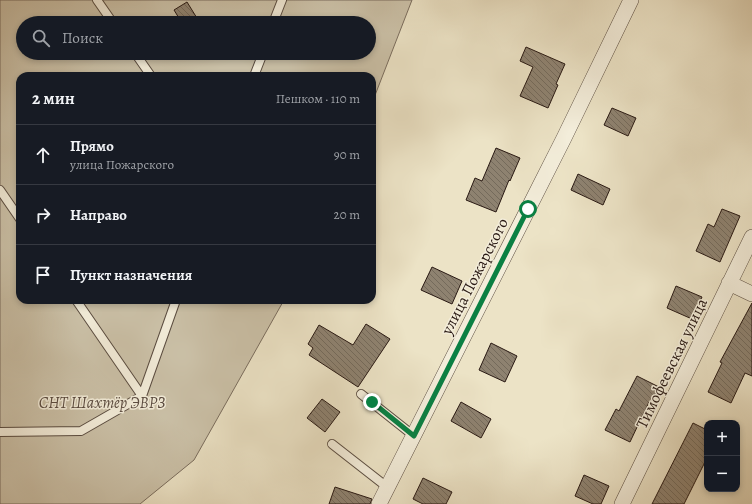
<!DOCTYPE html>
<html lang="ru">
<head>
<meta charset="utf-8">
<style>
	body { margin:0; font-family:Alegreya,serif; background:#20242c; color:#f1f3f6 }
	.controls { position:absolute; right:12px; bottom:12px; display:grid; overflow:hidden; border-radius:8px; box-shadow:0 2px 6px #0003 }
	.controls button { width:36px; height:36px; display:grid; place-items:center; padding:0; border:0; border-bottom:1px solid #363941; background:#171b24; color:#f1f3f6; font:20px sans-serif }
	.stop { position:absolute; width:12px; height:12px; margin:-9px; border:3px solid #0b8043; border-radius:50%; background:#fff }
	.stop.end { background:#0b8043; border-color:#fff; box-shadow:0 1px 4px #0008 }
	.list { margin:0; padding:0; list-style:none }
	h2 { display:flex; justify-content:space-between; align-items:center; height:52px; margin:0; padding:0 16px; font-size:17px }
	h2 small { font-size:13px; font-weight:400; color:#9ea1a6 }
	.list li { display:grid; grid-template-columns:26px 1fr auto; gap:12px; align-items:center; box-sizing:border-box; height:60px; padding:0 16px; border-top:1px solid #363941 }
	.list b { display:block; font-size:15px; white-space:nowrap }
	.list p { margin:0; font-size:13px; white-space:nowrap; color:#9ea1a6 }
	.list em { font-size:13px; font-style:normal; color:#9ea1a6 }
	.icon { flex:none; width:22px; height:22px; fill:none; stroke:currentColor; stroke-width:2; stroke-linecap:round; stroke-linejoin:round }
	.map { position:relative; flex:none; width:752px; height:504px; overflow:hidden }
	.search { position:absolute; background:#171b24; box-shadow:0 2px 6px #0003; left:16px; top:16px; width:360px; height:44px; display:flex; align-items:center; gap:10px; box-sizing:border-box; padding:0 14px; border-radius:22px; color:#9ea1a6; font-size:15px }
	.panel { position:absolute; background:#171b24; box-shadow:0 2px 6px #0003; left:16px; top:72px; width:360px; height:232px; border-radius:12px }
	.map>svg:first-child { display:block }
	.garden { fill:#cbc1a8; stroke:#7a6d5e; fill-rule:evenodd }
	.building { fill:url(#building-back-hatch); stroke:#291913 }
	.lines { fill:none; stroke-linecap:round; stroke-linejoin:round }
	.lane-casing { stroke:#5a4c40; stroke-width:10 }
	.street-casing { stroke:#5a4c40; stroke-width:16 }
	.lane { stroke:#f3edda; stroke-width:8 }
	.street { stroke:#f3edda; stroke-width:15 }
	.route { stroke:#0b8043; stroke-width:5 }
	.labels { text-anchor:middle; stroke-width:3; stroke-linejoin:round; paint-order:stroke }
	.street-label { font-size:16px; fill:#291913; stroke:#f3edda }
	.park-label { font-size:16px; font-style:italic; fill:#5a4b40; stroke:#f3edda }
</style>
</head>
<body>
<div class="map">
<svg width="752" height="504" viewBox="0 0 752 504">
	<defs>
		<pattern id="building-back-hatch" width="6" height="6" patternUnits="userSpaceOnUse"><rect width="6" height="6" fill="#8e8270"/><path d="M-1 5l2 2M0 0l6 6M5-1l2 2" fill="none" stroke="#746a5b"/></pattern>
	</defs>
	<rect width="100%" height="100%" fill="#ece3c6"/>
	<filter id="stains"><feTurbulence type="fractalNoise" baseFrequency=".005" numOctaves="4"/><feColorMatrix values="0 0 0 0 .2 0 0 0 0 .09 0 0 0 0 .02 0 0 0 .5 -.17"/></filter>
	<radialGradient id="worn" r=".72"><stop offset=".6" stop-color="#630" stop-opacity="0"/><stop offset="1" stop-color="#630" stop-opacity=".3"/></radialGradient>
	<path class="garden" d="M0,0H412L372,103V76H20V300H284L194,460L140,504H0ZM23,23H369V53H23Z"/>
	<path class="building" d="M187,2L200,23H182L174,10Z
		M526,47L565,64L556,84L558,85L548,108L520,96L533,67L520,61Z
		M612,108L636,118L628,136L604,125Z
		M496,148L520,158L510,181L509,180L496,212L466,200L475,178L482,181Z
		M578,174L610,189L603,205L571,190Z
		M722,209L740,216L720,262L696,251L708,224L714,227Z
		M432,267L462,281L452,304L421,290Z
		M676,286L702,297L692,319L667,308Z
		M752,303V376L745,373L731,403L708,392L722,363L720,362Z
		M366,324L390,339L358,387L309,355L313,348L308,344L319,325L353,345Z
		M491,343L517,356L505,382L479,370Z
		M637,376L659,387L651,402H649L630,442L605,430L616,409L619,411Z
		M322,399L340,412L325,432L307,418Z
		M461,402L491,419L481,438L451,421Z
		M693,423L707,430V458L684,504H652Z
		M584,475L609,486L601,504H593L575,496Z
		M423,478L452,492L446,504H423L413,499Z
		M335,487L372,499L370,504H329Z"/>
	<g class="lines">
		<g class="lane-casing">
			<path id="lane" d="M97,0L113,23
				M273,23L282,0
				M135,53L151,76
				M254,76L263,53
				M0,190L20,219
				M76,300L142,396
				M361,394L414,436
				M0,432L81,431L142,396L176,300
				M332,444L387,487"/>
		</g>
		<g class="street-casing">
			<path id="street" d="M729,283L752,294
				M379,504L564,138L631,0
				M622,504L752,237"/>
		</g>
		<use href="#lane" class="lane"/>
		<use href="#street" class="street"/>
	</g>
	<g class="lines">
		<path class="route" d="M372,402L414,436L528,209"/>
	</g>
	<g class="labels">
		<g class="street-label">
			<text transform="translate(474 276) rotate(-63)" y="6">улица Пожарского</text>
			<text transform="translate(671 363) rotate(-64)" y="6">Тимофеевская улица</text>
		</g>
		<g class="park-label">
			<text x="102" y="408">СНТ Шахтёр ЭВРЗ</text>
		</g>
	</g>
	<rect width="100%" height="100%" filter="url(#stains)"/>
	<rect width="100%" height="100%" fill="url(#worn)"/>
</svg>
<div class="controls">
<button>+</button>
<button>−</button>
</div>
<div class="stop" style="left:528px;top:209px"></div>
<div class="stop end" style="left:372px;top:402px"></div>
<div class="search"><svg class="icon" aria-label="search" viewBox="0 0 24 24"><circle cx="10" cy="10" r="6"/><path d="M15 15l6 6"/></svg>Поиск</div>
<section class="panel">
<h2>2 мин<small>Пешком · 110 m</small></h2>
<ul class="list">
<li><svg class="icon" aria-label="ahead" viewBox="0 0 24 24"><path d="M12 20V5M6 11l6-6 6 6"/></svg><div><b>Прямо</b><p>улица Пожарского</p></div><em>90 m</em></li>
<li><svg class="icon" aria-label="right" viewBox="0 0 24 24"><path d="M7 20v-9h11M14 6l5 5-5 5"/></svg><div><b>Направо</b></div><em>20 m</em></li>
<li><svg class="icon" aria-label="arrive" viewBox="0 0 24 24"><path d="M6 21V4h12l-3 4 3 4H6"/></svg><div><b>Пункт назначения</b></div></li>
</ul>
</section>
</div>
</body>
</html>
